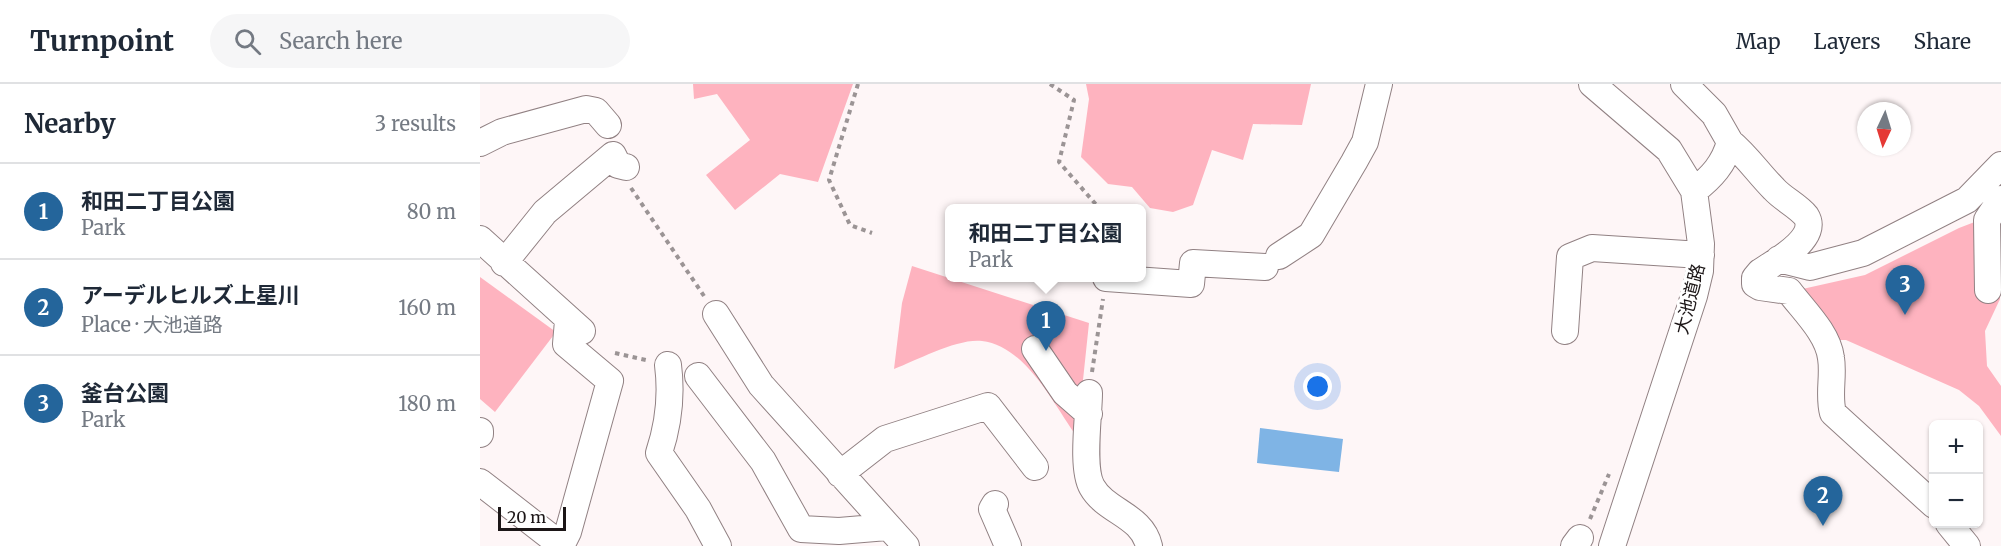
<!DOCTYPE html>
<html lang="en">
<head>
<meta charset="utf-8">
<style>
	body { margin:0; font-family:Merriweather,"Noto Sans JP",serif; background:#f6f6f7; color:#1f2937 }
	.controls { position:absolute; right:18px; bottom:18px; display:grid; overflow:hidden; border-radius:9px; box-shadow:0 2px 4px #0004 }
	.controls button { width:54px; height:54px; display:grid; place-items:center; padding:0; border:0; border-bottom:2px solid #e0e1e3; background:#fff; color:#1f2937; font:30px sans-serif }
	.compass { position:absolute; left:1377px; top:18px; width:54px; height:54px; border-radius:50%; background:#fff; box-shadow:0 2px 4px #0004; rotate:184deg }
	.scale { position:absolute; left:18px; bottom:15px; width:68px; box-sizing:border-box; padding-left:6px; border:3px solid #1c1617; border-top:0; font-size:16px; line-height:21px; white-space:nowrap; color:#1c1617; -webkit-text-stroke:4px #fff; paint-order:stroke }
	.you { position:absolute; left:838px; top:303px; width:21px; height:21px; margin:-15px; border:4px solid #fff; border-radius:50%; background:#1a73e8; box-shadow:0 0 0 9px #1a73e833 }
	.badge { display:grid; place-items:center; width:39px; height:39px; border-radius:50%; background:#24659b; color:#fff; font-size:20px; font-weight:700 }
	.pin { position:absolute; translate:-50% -50px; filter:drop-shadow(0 2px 3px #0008) }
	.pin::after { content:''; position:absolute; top:32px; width:21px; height:18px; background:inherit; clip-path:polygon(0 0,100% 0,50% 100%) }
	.popup { position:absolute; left:465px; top:120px; width:201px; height:78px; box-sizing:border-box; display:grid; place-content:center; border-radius:9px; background:#fff; filter:drop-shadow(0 2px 4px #0005); font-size:20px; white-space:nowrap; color:#747a83 }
	.popup b { font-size:22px; color:#1f2937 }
	.popup::after { content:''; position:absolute; left:50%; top:100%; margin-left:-12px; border:12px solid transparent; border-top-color:#fff }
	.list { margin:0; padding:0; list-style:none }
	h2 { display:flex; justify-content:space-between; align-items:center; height:78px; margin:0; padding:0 24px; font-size:26px }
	h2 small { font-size:20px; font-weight:400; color:#747a83 }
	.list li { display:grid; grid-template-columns:39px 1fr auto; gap:18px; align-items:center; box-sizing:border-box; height:96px; padding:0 24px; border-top:2px solid #e0e1e3 }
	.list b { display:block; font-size:22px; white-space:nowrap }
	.list p { margin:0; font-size:20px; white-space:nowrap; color:#747a83 }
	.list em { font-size:20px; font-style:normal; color:#747a83 }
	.icon { flex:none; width:33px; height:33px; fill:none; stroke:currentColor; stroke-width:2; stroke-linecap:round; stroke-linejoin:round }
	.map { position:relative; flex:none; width:1521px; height:462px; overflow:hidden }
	header { display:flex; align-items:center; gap:36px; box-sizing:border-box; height:84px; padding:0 30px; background:#fff; border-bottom:2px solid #e0e1e3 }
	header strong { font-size:28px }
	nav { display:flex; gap:33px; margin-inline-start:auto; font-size:21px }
	.search { width:420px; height:54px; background:#f6f6f7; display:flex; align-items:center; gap:15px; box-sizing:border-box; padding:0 21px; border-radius:33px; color:#747a83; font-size:22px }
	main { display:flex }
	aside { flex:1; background:#fff }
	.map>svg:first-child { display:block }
	.green { fill:#feb3bf }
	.water { fill:#7fb4e5 }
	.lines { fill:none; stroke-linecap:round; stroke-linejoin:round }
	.minor-casing { stroke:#918183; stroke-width:28 }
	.path { stroke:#9b9495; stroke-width:4; stroke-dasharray:4.5 4.5; stroke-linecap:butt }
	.minor { stroke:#fff; stroke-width:26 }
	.labels { text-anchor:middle; stroke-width:6; stroke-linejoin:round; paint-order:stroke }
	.street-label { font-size:18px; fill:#1c1617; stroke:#fff }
</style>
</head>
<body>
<header>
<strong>Turnpoint</strong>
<div class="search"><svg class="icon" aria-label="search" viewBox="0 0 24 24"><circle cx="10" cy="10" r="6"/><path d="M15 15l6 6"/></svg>Search here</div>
<nav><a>Map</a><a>Layers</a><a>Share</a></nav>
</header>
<main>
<aside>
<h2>Nearby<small>3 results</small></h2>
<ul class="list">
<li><span class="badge">1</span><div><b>和田二丁目公園</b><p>Park</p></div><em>80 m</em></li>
<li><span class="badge">2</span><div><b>アーデルヒルズ上星川</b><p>Place · 大池道路</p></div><em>160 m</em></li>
<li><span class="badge">3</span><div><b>釜台公園</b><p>Park</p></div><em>180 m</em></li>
</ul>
</aside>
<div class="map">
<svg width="1521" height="462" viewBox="0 0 1521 462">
	<rect width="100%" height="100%" fill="#fef6f7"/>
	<path class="green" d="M213,0H373L338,98L300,90L255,126L226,91L270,56L237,10L214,15Z
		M606,0H831L822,41L773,40L763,76L732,66L713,121L693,128L670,124L652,103L628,100L601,73L609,15Z
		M1505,134L1518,142L1520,215L1505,247L1507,282L1521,302V352L1499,322L1479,306L1366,256H1355L1318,206L1385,191L1479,144Z
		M432,182L609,239L597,353C574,321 546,262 502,257C478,254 437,276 414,285L422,219Z
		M0,193L76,248L15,328L0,315Z"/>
	<path class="water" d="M780,344L863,355L859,388L777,379Z"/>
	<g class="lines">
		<g class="minor-casing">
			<path id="minor" d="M1112,0L1189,66L1214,107L1221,160L1220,187L1214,212L1132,462
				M1204,0L1234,30L1250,58C1244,80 1232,93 1214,107
				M1250,58C1267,72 1278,89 1294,105C1303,115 1318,122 1326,132C1340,154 1295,178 1280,188L1275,194V200L1280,203L1309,207C1323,226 1348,249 1351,274C1354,292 1348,311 1353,329L1454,421
				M0,59L22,48L106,25L116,27L128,41
				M0,155L102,247
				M799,172L831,151L874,78L885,58L899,0
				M1299,175L1330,183L1383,169L1487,116L1521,81
				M24,179L65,128L133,71L138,81L146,83
				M626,194L711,200L713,179L785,183
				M1508,206L1507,136L1521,115
				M236,230L281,301L426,462
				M1085,247L1090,173L1112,164L1221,171
				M555,265L585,309L609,330
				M188,281C192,312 189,339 179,369L218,425L238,462
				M218,292L283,377L321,445L359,447L407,443
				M609,309C609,331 601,384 612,403C626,428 662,431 669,462
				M0,347V350
				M360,390L405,355L508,322L555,383
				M0,398L81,461
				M515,420L512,425L528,462
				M1469,440L1487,462
				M81,462L88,448L130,297L86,260L88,237
				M1094,462L1100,454"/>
		</g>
		<path class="path" d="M378,0L349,96L370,141L392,149
			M570,0L594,16L579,78L619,124
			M151,104L224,212
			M135,269L166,276
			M612,288L623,215
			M1110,435L1129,390"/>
		<use href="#minor" class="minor"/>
	</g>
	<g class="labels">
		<g class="street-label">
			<text transform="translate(1210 215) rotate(-76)" y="6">大池道路</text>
		</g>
	</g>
</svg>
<div class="controls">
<button>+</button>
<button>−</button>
</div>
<svg class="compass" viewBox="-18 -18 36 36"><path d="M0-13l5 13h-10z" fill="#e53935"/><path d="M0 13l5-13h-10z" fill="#747a83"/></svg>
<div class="scale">20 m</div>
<div class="you"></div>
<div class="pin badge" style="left:566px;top:267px">1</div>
<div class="popup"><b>和田二丁目公園</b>Park</div>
<div class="pin badge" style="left:1343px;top:442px">2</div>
<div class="pin badge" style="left:1425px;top:231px">3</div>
</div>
</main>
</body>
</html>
